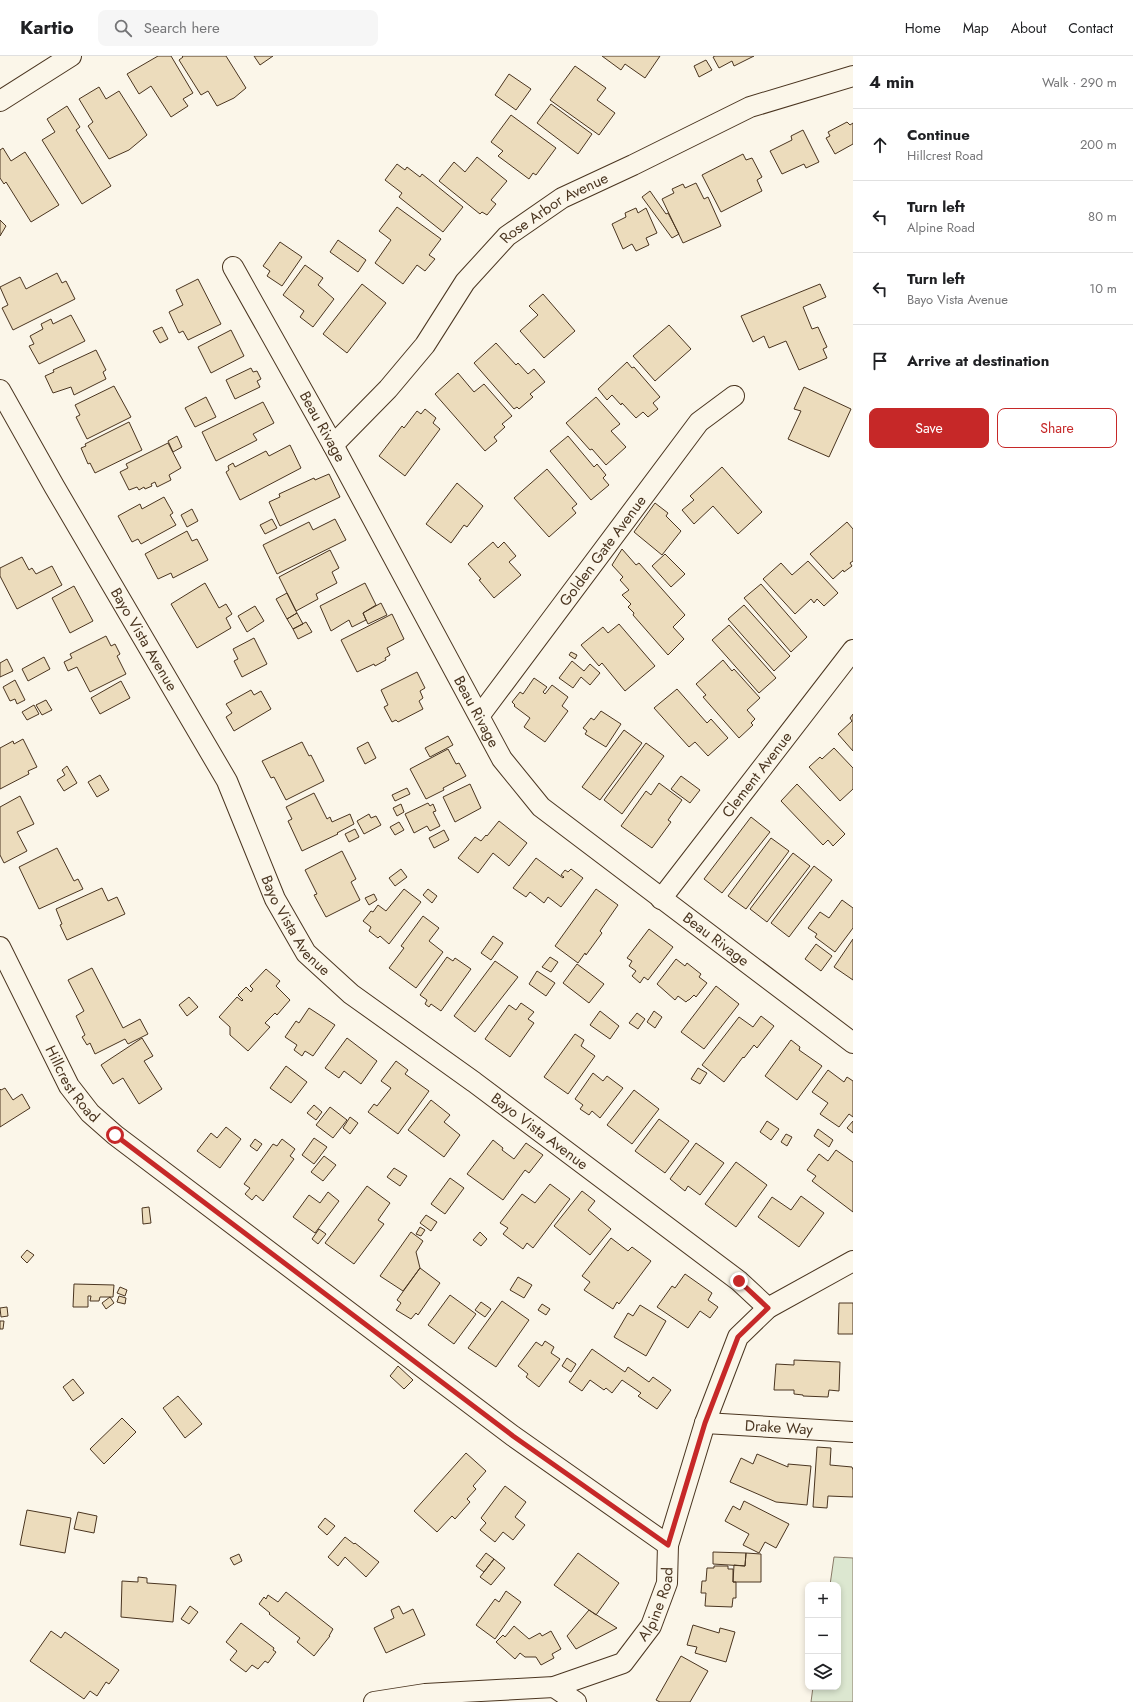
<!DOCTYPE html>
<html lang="en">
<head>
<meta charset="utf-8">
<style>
	body { margin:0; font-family:Jost,sans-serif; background:#f6f6f6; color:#202124 }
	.controls { position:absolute; right:12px; bottom:12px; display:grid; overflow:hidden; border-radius:8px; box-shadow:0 2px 6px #0003 }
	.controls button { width:36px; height:36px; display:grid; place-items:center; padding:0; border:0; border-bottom:1px solid #e0e0e0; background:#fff; color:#202124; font:20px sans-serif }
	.stop { position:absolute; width:12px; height:12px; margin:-9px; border:3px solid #c62828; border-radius:50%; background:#fff }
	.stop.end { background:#c62828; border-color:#fff; box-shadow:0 1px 4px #0008 }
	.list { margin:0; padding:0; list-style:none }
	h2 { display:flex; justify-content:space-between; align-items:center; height:52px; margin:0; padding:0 16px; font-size:17px }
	h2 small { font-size:13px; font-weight:400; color:#757577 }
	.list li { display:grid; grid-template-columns:26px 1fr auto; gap:12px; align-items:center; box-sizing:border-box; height:72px; padding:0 16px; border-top:1px solid #e0e0e0 }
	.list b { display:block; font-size:15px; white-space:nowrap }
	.list p { margin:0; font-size:13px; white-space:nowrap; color:#757577 }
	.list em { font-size:13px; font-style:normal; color:#757577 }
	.actions { display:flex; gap:8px; padding:12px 16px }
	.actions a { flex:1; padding:9px 0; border:1px solid #c62828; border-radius:8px; text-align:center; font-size:14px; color:#c62828 }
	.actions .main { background:#c62828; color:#fff }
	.icon { flex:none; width:22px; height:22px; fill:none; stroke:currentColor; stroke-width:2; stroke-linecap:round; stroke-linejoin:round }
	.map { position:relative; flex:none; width:853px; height:1646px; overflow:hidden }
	header { display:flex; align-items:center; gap:24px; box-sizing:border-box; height:56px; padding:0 20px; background:#fff; border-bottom:1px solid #e0e0e0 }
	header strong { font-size:19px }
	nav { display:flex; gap:22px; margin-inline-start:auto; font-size:14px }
	.search { width:280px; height:36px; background:#f6f6f6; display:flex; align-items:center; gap:10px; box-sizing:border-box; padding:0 14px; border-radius:8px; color:#757577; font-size:15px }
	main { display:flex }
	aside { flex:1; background:#fff }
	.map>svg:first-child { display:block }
	.green { fill:#dce7d0; stroke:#887966 }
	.building { fill:#ecdcbc; stroke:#4a3520 }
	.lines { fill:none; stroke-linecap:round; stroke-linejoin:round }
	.minor-casing { stroke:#4a3520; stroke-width:22 }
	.minor { stroke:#fbf6e9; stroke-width:20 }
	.route { stroke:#c62828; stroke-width:5 }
	.labels { text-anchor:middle; stroke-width:3; stroke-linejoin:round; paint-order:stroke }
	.street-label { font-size:15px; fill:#4a3520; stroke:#fbf6e9 }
</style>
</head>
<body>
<header>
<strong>Kartio</strong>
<div class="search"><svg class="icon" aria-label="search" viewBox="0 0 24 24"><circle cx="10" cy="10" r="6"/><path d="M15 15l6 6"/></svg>Search here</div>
<nav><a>Home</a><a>Map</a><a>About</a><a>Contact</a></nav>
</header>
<main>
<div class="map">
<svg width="853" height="1646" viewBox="0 0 853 1646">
	<rect width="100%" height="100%" fill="#fbf6e9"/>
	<path class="green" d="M834,1501L853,1502V1646H811L813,1631H838V1529H830Z"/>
	<path class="building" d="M158,0H171L193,37L183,43L188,50L171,61L151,30L139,38L127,18Z
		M182,0H226L246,32L234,42L217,50L208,35L201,39L179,4L183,1Z
		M254,0H273L260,9Z
		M602,0H660L645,22L625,8L621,14Z
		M715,0H754L734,10L732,5L719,12L713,1Z
		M706,4L712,14L699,21L694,10Z
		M575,10L606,32L597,44L615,57L599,79L550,44Z
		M509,18L531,33L516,54L495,39Z
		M99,31L106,43L119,35L147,79L129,94L109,103L88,70L93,66L79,43Z
		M551,48L592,78L578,98L537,67Z
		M67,50L80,71L76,74L111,130L82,148L42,84L55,76L47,63Z
		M511,59L556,92L536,119L533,117L529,123L498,100L503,95L491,86Z
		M847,66L850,69L853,67V88L835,98L826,82L830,80L828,76Z
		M803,74L819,106L806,112L804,108L782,118L770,95L792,84L791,80Z
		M3,92L11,105L25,96L59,149L31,166L6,126L4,128L0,122V94Z
		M743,98L746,104L752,102L762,121L757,124L762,135L721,156L702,119Z
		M477,101L507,125L491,144L496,148L487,159L482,156L480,158L439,125L454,106L465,116Z
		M397,108L405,114L407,111L420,121L422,118L463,151L443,176L399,141L402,137L385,124Z
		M696,127L704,143L708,141L721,170L683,187L662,143L674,137L672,133L683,128L685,132Z
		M650,135L666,158L668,157L679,178L672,182L642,141Z
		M397,151L441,183L429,199L435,203L425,215L417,209L403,228L375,207L391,184L379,175Z
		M636,152L638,157L646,152L657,177L646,182L649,189L636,195L632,188L623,193L612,168L626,161L625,157Z
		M0,164L6,170L0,180Z
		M338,184L366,204L358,216L330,196Z
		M280,186L302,201L282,230L267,220L270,215L263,210Z
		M305,209L323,222L318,229L334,243L313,271L300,261L304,255L283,239Z
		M57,217L62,227L66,225L75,243L13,274L2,252L8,249L0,231L20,221L26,233Z
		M198,223L221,268L188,284L183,275L179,277L169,256L183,249L176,234Z
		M362,228L386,247L347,297L323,278Z
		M820,228L826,241L803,251L812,273L818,271L827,291L823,293L827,302L799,314L786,285L769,292L764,280L753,286L741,260Z
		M543,238L575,275L544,302L520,275L538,259L529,250Z
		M71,259L85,285L39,308L29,290L34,288L30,280L43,273L41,268L51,263L53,268Z
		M669,269L691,293L655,325L633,300Z
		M162,271L168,283L160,287L153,275Z
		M231,274L244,300L211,317L198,291Z
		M496,287L516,309L518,307L528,318L534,313L545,326L530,338L533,341L519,353L517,351L514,353L474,307Z
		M96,294L106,314L103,316L106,323L74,339L71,331L53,337L45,320L54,316L53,314Z
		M627,306L632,312L634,311L660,341L653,347L658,353L648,361L643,356L636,362L622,347L621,349L612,339L607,344L598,333Z
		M251,312L253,316L257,315L261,323L257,325L260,331L235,343L226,324Z
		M458,317L474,336L484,328L512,360L502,368L505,371L494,381L497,385L485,395L435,338Z
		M114,330L131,361L87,383L76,361L80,359L75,349Z
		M804,331L851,353L829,401L788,383L801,355L794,353Z
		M206,341L216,361L195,371L185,352Z
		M596,341L620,368L611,375L626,391L606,409L592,393L590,394L566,367Z
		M263,346L274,367L253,378L257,384L216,405L202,376Z
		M425,353L436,362L433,367L440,373L405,420L379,400L402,370L404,372L417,355L421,358Z
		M129,366L142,394L95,417L90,407L88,408L81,392L86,390L85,388Z
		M177,380L182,391L173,396L168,385Z
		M568,380L594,411L597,408L606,419L603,422L609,429L591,444L550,395Z
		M168,387L181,412L169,419L171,424L157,431L155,426L151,428L152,430L145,433L144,431L139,434L137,431L129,434L120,416L128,412L126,408Z
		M290,389L301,412L240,444L226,416L229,414L228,410L233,407L235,411L266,395L269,400Z
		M722,411L762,456L738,478L713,450L694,468L682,454L694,444L690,440Z
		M547,413L577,448L572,452L576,457L549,481L514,442Z
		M329,418L340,441L280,470L269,446L280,441L279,438L314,422L315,424Z
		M457,427L483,450L467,471L464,469L451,487L426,468Z
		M164,441L173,457L170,459L176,469L141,488L138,483L132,486L118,460L140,448L142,453Z
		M655,447L668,457L666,460L681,475L662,499L634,476Z
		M192,453L198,465L187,471L181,459Z
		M272,463L277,472L265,478L260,469Z
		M335,463L346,484L277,518L263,489L309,466L313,474Z
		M847,466L853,473V505L850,507L852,510L844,516L843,514L833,523L810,498Z
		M187,475L192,485L197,483L208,504L173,522L171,517L158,523L145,498Z
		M493,486L498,492L504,486L516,500L509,506L521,519L494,542L479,524L481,523L468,508Z
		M622,493L636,509L639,507L685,559L673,571L684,583L668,599L633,559L634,557L628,551L631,548L622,539L629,534L620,524L623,521L612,509Z
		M330,494L339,512L332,516L337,527L316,538L318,543L296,555L279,521Z
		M665,498L685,518L671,531L652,510Z
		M22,501L29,514L32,512L36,518L52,510L62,529L17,553L0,520V512Z
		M808,505L838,537L824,550L817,543L814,547L811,543L795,558L763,523L781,507L792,519Z
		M205,527L219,552L226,548L232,558L226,562L231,572L197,592L171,548Z
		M365,527L376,549L363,557L366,564L352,571L349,564L331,575L320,550Z
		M761,528L807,581L791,596L744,542Z
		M74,530L93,565L70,577L52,542Z
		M287,537L297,557L287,563L276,543Z
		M381,547L387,559L368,568L363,557Z
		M744,549L790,600L774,615L728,563Z
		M255,550L264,565L247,576L238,560Z
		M297,557L303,568L293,573L287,563Z
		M392,558L404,583L387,592L390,599L385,602L386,604L375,610L374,608L357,616L341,584Z
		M306,566L312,576L298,583L293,573Z
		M619,568L655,610L625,635L602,607L599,610L581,589L603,571L608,577Z
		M729,569L776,622L759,637L712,584Z
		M106,580L111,590L115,588L120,598L117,600L126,618L90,636L77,611L68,615L64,606L72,602L70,598Z
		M254,582L267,608L242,621L234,605L238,603L233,593Z
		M571,596L577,599L575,603L569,599Z
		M44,601L50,613L28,625L22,613Z
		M7,603L13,615L0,621V607Z
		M723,604L732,615L734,613L760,642L747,654L755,663L751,667L753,669L739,682L703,641L706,639L696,628Z
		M572,605L584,615L590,608L600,617L590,629L581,621L573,632L559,622Z
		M417,616L425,632L420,635L423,642L419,645L423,653L398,666L396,664L392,666L384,651L388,649L381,634Z
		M534,622L547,631L543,636L545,638L552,629L568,641L562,650L568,655L545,686L524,671L530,662L514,650L515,649L512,646L520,636L523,638Z
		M15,624L25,644L17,648L15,643L10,645L3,631Z
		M121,625L130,642L100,658L91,642Z
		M677,633L707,667L711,663L728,682L708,700L695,686L689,691L654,652Z
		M251,634L254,639L261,635L271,653L234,675L226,661L232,657L226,648Z
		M46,644L52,654L42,659L36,649Z
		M34,649L39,658L27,664L22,656Z
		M601,655L621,668L606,691L585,678L587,675L583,672L591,662L594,664Z
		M853,658V695L838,678L852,665L850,662Z
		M624,674L642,687L600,744L582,731Z
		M448,680L453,689L430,701L425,692Z
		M23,683L37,711L28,715L29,718L0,733V692L13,685L14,688Z
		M302,686L309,700L311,699L324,725L286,744L274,721L271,722L262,705Z
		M368,686L376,702L365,708L357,692Z
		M646,687L664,700L622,758L604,744Z
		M834,692L853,712V733L840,745L809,711L820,701L822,703Z
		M448,693L456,708L459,707L466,720L443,732L444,734L426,743L410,713Z
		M67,710L77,727L64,735L57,724L65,719L62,714Z
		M100,719L109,734L97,741L88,726Z
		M681,720L700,734L690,747L671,733Z
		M659,727L682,744L668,764L671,766L652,792L621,770L646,735L651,739Z
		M470,728L481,752L455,766L443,741Z
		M797,728L845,778L833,790L828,784L823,789L781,745Z
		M407,732L410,738L395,745L392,739Z
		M314,737L327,763L330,761L332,766L350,758L354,768L337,777L338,778L302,795L288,765L292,763L286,751Z
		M20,740L34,768L17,776L27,795L4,807L0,799V751Z
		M428,747L430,750L433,748L436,755L433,756L440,770L430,775L427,770L414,777L405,758Z
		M401,748L404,756L397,760L393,752Z
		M369,758L371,762L376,760L381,769L364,778L357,765Z
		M751,761L770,776L722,837L704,823Z
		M499,765L527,787L509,810L493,797L478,817L458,802L475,781L481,785L486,779L487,780Z
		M399,766L404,774L395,779L390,771Z
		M355,773L359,781L349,786L345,778Z
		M444,774L449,784L434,792L429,782Z
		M771,782L789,795L746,853L728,840Z
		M57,792L74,825L78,823L83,833L39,853L19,811Z
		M342,795L356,823L351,826L360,844L326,861L314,839L317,838L305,814Z
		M793,797L810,810L767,866L750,853Z
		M536,802L563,822L564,821L561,819L565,814L568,816L571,813L583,822L561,851L548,841L544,847L530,836L526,841L513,832Z
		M814,810L832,824L789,881L771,867Z
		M401,813L407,821L395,830L389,822Z
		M102,832L108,845L117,841L125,858L67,884L60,869L62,868L56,853Z
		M404,833L421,846L389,888L380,880L378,882L369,875L371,871L363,865L371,855L373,856L378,849L386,855Z
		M428,833L437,840L432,847L423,839Z
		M596,833L618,849L600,875L602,877L586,899L585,897L578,907L555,890Z
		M374,838L377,844L369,849L365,842Z
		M842,844L853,852V872L835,896L815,881L817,878L808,872L820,856L829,862Z
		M423,860L439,872L429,885L443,896L416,932L389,912L404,892L401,890Z
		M649,873L673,891L648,924L644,921L640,927L632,920L636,915L629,910L632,905L627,902Z
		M493,880L503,887L491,904L481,897Z
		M853,883V924L834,911Z
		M816,888L832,900L821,915L805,903Z
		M447,901L453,905L455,902L471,913L441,955L431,948L429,951L425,948L427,944L420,939Z
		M550,901L558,906L551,916L542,911Z
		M676,903L685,910L687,907L701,918L699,921L707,927L696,941L694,939L689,944H688L686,946L678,940L675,944L657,928Z
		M495,905L518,921L475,976L454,960Z
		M577,908L604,928L589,947L563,927Z
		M92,912L123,972L140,963L148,978L128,988L125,983L95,998L90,987L87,989L82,981L85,979L76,960L84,955L68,924Z
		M266,913L280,925L276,930L290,944L277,959L275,957L265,967L270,971L248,995L230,979V971L219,961L237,941L242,945L243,944L238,939L246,931L251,936L253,933L250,930Z
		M537,915L555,927L546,940L529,928Z
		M716,930L739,948L704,993L681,976Z
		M189,941L198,951L187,960L179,949Z
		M521,947L534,956L528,963L534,967L510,1001L485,983L509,949L516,954Z
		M309,952L335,969L313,1000L305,995L302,1000L294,994L297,989L285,981L296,965L299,967Z
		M600,955L619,970L610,983L590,969Z
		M654,955L662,961L655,972L647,966Z
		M637,957L645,963L638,973L629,967Z
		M761,960L774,970L757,992L754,989L744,1002L743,1001L724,1026L702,1009L739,961L753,971Z
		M575,978L584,984L581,990L595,1000L568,1038L544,1021Z
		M142,982L153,1000L144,1005L162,1033L139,1048L123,1022L113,1028L101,1009Z
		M347,982L377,1005L361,1028L344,1015L339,1022L325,1012Z
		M791,984L800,991L799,994L822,1010L797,1044L765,1020Z
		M396,1005L408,1014L405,1018L429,1035L398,1078L368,1056L374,1048L377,1050L391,1032L381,1025Z
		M286,1010L307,1026L291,1047L270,1032Z
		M698,1012L707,1017L700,1028L691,1023Z
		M828,1014L844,1026L847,1021L853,1025V1061L849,1058L839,1071L820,1058L828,1047L812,1036Z
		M593,1017L603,1025L607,1020L623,1032L600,1062L592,1055L589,1059L580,1053L583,1049L575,1043Z
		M5,1032L13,1044L22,1038L30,1052L0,1071V1033L1,1034Z
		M634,1034L659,1053L632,1088L607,1069Z
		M431,1044L450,1059L444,1066L460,1079L444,1101L408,1074Z
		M314,1049L322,1056L316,1064L307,1057Z
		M330,1051L347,1064L333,1082L316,1069Z
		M350,1061L358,1067L350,1078L343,1072Z
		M659,1063L689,1085L665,1117L635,1095Z
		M767,1065L779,1073L771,1084L760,1076Z
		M853,1065V1077L847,1072Z
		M226,1071L241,1083L220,1112L197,1095L211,1077L217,1082Z
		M818,1073L833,1084L829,1091L814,1080Z
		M786,1078L792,1081L787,1090L781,1086Z
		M314,1082L327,1091L314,1108L302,1099Z
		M255,1083L262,1088L257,1095L250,1090Z
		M282,1083L295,1093L290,1100L294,1103L263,1145L256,1139L252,1144L245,1138L250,1132L244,1128L273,1088L277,1090Z
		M493,1084L503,1092L502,1094L514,1103L526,1087L543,1099L529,1117L525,1114L503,1144L467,1118Z
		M696,1087L724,1107L700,1139L688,1130L685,1135L670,1123Z
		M836,1094L853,1106V1156L812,1125L816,1120L807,1114L819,1098L828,1105Z
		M324,1100L336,1109L323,1125L311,1116Z
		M736,1106L767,1129L736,1171L705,1148Z
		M394,1112L407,1120L400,1130L387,1121Z
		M450,1122L464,1132L445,1158L431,1148Z
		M550,1128L570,1143L533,1192L527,1187L523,1193L503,1178L508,1172L500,1167L522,1138L535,1147Z
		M367,1130L390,1147L378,1164L384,1168L354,1208L325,1187Z
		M582,1135L595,1145L588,1154L611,1173L590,1199L554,1170Z
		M328,1136L339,1145L315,1177L293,1161L309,1139L320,1147Z
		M801,1140L824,1157L799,1191L758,1161L772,1141L791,1154Z
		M149,1151L151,1167L143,1168L142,1152Z
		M426,1159L437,1166L431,1175L420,1167Z
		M420,1171L425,1174L421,1180L416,1178Z
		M319,1173L326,1178L318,1188L312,1183Z
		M411,1176L423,1185L416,1196L420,1212L403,1235L380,1220Z
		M480,1176L487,1183L481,1190L473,1184Z
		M611,1182L628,1195L632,1191L651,1205L619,1248L617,1246L613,1253L584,1234L590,1226L582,1220Z
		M27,1194L34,1199L27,1207L21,1201Z
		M420,1212L440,1227L418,1259L416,1257L411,1263L396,1254L401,1247L397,1244Z
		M685,1218L712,1237L708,1244L718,1251L710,1262L700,1255L688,1272L657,1251L672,1230L675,1232Z
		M518,1221L532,1229L524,1242L510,1234Z
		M74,1228L114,1229L113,1241H100L99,1245H90L91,1240H88V1251H73Z
		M120,1231L127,1234L125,1240L117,1237Z
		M450,1239L476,1258L454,1288L428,1269Z
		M119,1240L126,1242L125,1248L117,1246Z
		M110,1241L114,1247L106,1253L102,1247Z
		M502,1245L529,1264L496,1311L468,1292Z
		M481,1246L491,1253L485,1261L475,1254Z
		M839,1247H853V1278H838Z
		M542,1248L550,1253L546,1259L538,1254Z
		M640,1249L666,1265L646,1300L614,1281L628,1257L633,1260Z
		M7,1251L8,1260L1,1261L0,1252Z
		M0,1265H4L3,1273H0Z
		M545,1285L554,1291L551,1297L560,1303L539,1331L526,1321L528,1318L518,1310L536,1286L542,1290Z
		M592,1293L625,1316L628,1311L649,1326L653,1321L671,1334L657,1353L638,1340L641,1337L622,1324L612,1337L606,1332L604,1334L590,1324L582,1335L569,1326Z
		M567,1302L576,1308L571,1316L562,1310Z
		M794,1304L840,1306L839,1335L829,1334L828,1341L803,1340V1339L794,1338V1334H774L776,1308L794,1309Z
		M398,1310L413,1324L404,1333L390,1320Z
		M73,1323L84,1337L73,1345L63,1331Z
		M178,1340L202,1368L185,1382L163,1352Z
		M122,1362L136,1376L104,1408L90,1393Z
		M817,1391L831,1392L830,1409L852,1411L853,1414V1441L828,1440L827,1452L813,1451Z
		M466,1397L486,1415L473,1430L476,1433L467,1443L470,1446L455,1463L452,1460L437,1476L414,1455Z
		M757,1398L788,1411V1408L811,1410L807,1449L776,1446L730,1426L741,1402L753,1408Z
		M505,1430L526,1446L515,1461L525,1469L513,1484L503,1476L495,1486L480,1474L486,1467L481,1462Z
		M744,1445L789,1468L776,1492L765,1486L759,1497L743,1489L749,1478L725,1465L733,1450L740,1454Z
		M27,1454L71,1462L65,1497L20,1489Z
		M78,1456L97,1460L94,1477L74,1473Z
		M325,1462L335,1470L327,1479L318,1471Z
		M345,1481L354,1488L355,1487L379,1506L366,1521L345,1501L338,1510L328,1501Z
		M713,1496L746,1497L745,1510L713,1508Z
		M486,1497L494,1503L484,1516L476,1510Z
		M578,1497L619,1527L596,1559L554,1529Z
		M746,1497L761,1498V1526H733L734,1509L745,1510Z
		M239,1498L242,1505L234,1509L230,1502Z
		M494,1503L505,1512L491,1529L480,1521Z
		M714,1510H728V1513H733V1526H736V1542H733L732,1551L705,1550L706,1537H701L702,1525H706L707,1512H714Z
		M138,1521L147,1522V1527L176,1529L173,1566L121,1561L122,1525L138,1526Z
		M506,1535L521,1546L495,1583L476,1569L495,1543L499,1546Z
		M286,1536L333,1573L329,1580H330L314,1600L297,1586L300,1582L269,1558L270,1557L259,1548L264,1541L266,1543L268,1539L278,1546Z
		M190,1550L198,1556L189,1568L181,1563Z
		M399,1550L403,1558L413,1553L425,1579L386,1597L374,1572L394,1562L391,1554Z
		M589,1554L617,1572L576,1593L567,1580Z
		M241,1567L274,1592L273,1594L276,1596L268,1607L265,1605L258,1613L252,1609L246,1616L230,1604L237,1595L226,1586Z
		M693,1569L719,1577L720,1572L735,1576L726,1606L695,1597L697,1591L687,1589Z
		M514,1570L529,1583L540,1577L542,1580L551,1575L561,1593L552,1598L554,1602L541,1609L536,1601H525L520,1597L515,1603L496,1586L503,1579L505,1581Z
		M51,1575L61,1582L65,1576L119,1614L109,1628L106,1626L97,1640L90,1635L84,1643L30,1605Z
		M681,1600L708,1615L690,1646H660L656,1644Z"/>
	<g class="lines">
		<g class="minor-casing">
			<g id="minor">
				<path d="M0,45L71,0"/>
				<path id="s1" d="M233,211L333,389L502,703L541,751L853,987"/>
				<path id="s2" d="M0,334L54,430L227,725L275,843L306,897L351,938L474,1026L739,1225L768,1252"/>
				<path id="s3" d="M333,389L388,333L425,289L465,226L507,180L562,142L633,109L750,51L853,20"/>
				<path id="s4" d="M480,659L699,366L734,340"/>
				<path id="s5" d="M661,843L853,594"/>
				<path id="s6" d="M0,891L69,1030L90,1057L115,1079L513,1380L668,1489"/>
				<path id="s7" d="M705,1367L853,1376"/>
				<path d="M554,1631L576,1646"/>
				<path id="s8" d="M374,1646L425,1638L554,1631L623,1607L651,1570L667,1527L668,1489L705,1367L738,1281L768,1252L853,1205"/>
			</g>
		</g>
		<use href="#minor" class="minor"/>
	</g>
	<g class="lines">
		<path class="route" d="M115,1079L513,1380L668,1489L705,1367L738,1281L768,1252L739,1225"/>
	</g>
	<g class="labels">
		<g class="street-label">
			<text dy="5" stroke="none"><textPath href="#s3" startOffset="328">Rose Arbor Avenue</textPath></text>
			<text dy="5" stroke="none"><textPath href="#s1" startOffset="183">Beau Rivage</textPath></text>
			<text dy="5" stroke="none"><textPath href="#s4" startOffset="205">Golden Gate Avenue</textPath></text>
			<text dy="5" stroke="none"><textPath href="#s2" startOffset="288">Bayo Vista Avenue</textPath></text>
			<text dy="5" stroke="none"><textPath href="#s1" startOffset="507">Beau Rivage</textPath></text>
			<text dy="5" stroke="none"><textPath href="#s5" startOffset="157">Clement Avenue</textPath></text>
			<text dy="5" stroke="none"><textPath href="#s2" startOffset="613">Bayo Vista Avenue</textPath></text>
			<text dy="5" stroke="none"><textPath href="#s1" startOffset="842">Beau Rivage</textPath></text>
			<text dy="5" stroke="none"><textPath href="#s6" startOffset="155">Hillcrest Road</textPath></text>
			<text dy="5" stroke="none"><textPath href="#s2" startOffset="936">Bayo Vista Avenue</textPath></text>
			<text dy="5" stroke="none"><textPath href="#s7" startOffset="74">Drake Way</textPath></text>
			<text dy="5" stroke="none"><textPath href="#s8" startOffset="323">Alpine Road</textPath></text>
		</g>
	</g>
</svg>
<div class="controls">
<button>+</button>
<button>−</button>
<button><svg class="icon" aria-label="layers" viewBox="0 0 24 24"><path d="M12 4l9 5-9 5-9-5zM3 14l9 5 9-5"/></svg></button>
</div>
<div class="stop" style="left:115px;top:1079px"></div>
<div class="stop end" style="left:739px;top:1225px"></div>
</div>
<aside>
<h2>4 min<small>Walk · 290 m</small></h2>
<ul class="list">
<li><svg class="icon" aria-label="ahead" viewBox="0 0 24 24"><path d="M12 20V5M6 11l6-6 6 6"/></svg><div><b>Continue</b><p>Hillcrest Road</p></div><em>200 m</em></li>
<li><svg class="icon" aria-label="left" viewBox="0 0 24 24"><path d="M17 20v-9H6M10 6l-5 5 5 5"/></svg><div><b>Turn left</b><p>Alpine Road</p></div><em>80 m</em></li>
<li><svg class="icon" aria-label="left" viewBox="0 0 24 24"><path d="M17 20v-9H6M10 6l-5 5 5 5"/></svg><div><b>Turn left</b><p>Bayo Vista Avenue</p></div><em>10 m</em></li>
<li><svg class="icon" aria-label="arrive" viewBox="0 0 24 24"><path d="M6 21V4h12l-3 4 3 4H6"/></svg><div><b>Arrive at destination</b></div></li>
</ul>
<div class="actions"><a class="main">Save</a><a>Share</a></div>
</aside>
</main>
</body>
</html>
